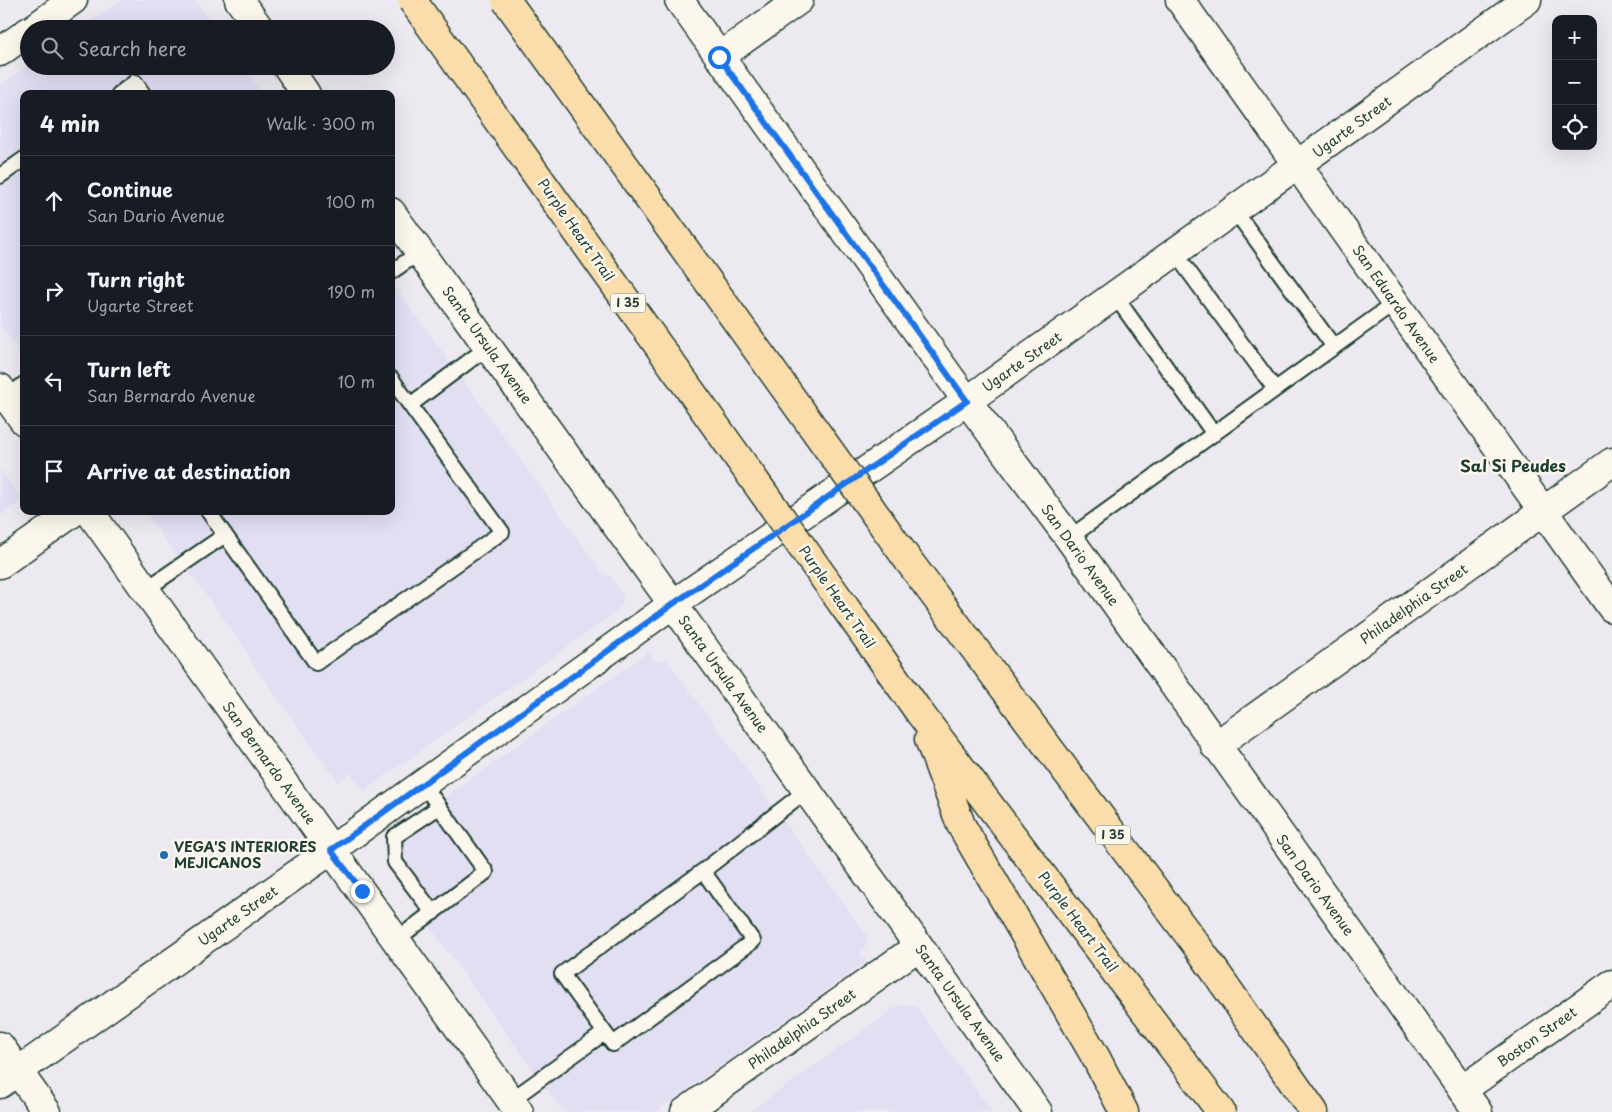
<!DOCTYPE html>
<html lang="en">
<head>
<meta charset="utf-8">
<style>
	body { margin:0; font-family:"Playpen Sans",sans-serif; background:#242831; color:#f1f3f6 }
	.controls { position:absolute; right:15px; top:15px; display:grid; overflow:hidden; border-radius:10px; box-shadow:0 5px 20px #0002 }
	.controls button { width:45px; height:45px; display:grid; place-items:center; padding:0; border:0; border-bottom:1px solid #363941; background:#171b24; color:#f1f3f6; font:25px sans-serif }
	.stop { position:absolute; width:15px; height:15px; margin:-11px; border:4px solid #1a73e8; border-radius:50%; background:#fff }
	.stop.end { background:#1a73e8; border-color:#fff; box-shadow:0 1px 5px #0008 }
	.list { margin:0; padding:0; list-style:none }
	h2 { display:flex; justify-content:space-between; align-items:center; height:65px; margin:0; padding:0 20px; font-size:21px }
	h2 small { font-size:16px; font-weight:400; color:#9ea1a6 }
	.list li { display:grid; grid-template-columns:32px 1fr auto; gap:15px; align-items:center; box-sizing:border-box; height:90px; padding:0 20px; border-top:1px solid #363941 }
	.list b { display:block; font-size:19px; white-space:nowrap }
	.list p { margin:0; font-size:16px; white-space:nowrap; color:#9ea1a6 }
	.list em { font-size:16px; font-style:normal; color:#9ea1a6 }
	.icon { flex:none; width:28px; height:28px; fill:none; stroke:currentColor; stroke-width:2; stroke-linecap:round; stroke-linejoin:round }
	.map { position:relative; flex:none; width:1612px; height:1112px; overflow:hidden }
	.search { position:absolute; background:#171b24; box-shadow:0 5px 20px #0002; left:20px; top:20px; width:375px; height:55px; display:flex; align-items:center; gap:12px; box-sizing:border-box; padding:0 18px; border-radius:28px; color:#9ea1a6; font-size:19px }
	.panel { position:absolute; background:#171b24; box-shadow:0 5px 20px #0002; left:20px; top:90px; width:375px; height:425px; border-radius:10px }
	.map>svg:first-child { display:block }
	.built { fill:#e2dff3 }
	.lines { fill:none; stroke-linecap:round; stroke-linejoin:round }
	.lane-casing { stroke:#1f3d34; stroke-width:18 }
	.street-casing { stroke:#1f3d34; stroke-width:31 }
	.secondary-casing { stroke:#1f3d34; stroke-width:31 }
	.highway-casing { stroke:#1f3d34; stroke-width:31 }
	.lane { stroke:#fbf7ec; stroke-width:14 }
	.street { stroke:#fbf7ec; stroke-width:28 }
	.secondary { stroke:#fbf7ec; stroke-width:28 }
	.highway { stroke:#faddab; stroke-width:28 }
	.highway-bridge-casing { stroke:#1f3d34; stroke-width:31; stroke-linecap:butt }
	.highway-bridge { stroke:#faddab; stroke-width:28 }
	.route { stroke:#1a73e8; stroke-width:6 }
	.poi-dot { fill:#1f6fb2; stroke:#fbf7ec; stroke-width:2 }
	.labels { text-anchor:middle; stroke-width:5; stroke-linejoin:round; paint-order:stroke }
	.shield { fill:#fbf7ec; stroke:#61756b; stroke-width:1 }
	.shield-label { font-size:12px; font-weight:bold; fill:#1f3d34 }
	.street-label { font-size:14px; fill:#1f3d34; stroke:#fbf7ec }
	.poi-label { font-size:14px; font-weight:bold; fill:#1f3d34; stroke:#fbf7ec; text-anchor:start }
	.quarter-label { font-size:16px; font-weight:bold; fill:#1f3d34; stroke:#fbf7ec }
</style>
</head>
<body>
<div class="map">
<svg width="1612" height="1112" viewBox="0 0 1612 1112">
	<rect width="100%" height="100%" fill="#ece9f0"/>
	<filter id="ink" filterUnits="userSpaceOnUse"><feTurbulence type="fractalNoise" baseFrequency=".02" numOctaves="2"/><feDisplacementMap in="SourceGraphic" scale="10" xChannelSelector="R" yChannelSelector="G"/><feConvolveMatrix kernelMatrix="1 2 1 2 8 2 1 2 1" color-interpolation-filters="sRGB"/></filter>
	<g filter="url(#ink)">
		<path class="built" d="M121,0H195L216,29H80Z
			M29,65L243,66L263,94H24V358L0,325V85Z
			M391,281L604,575L610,576L622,593L624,600L615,613L364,791L351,773L338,782L251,661L245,648L144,511H391Z
			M0,469L22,500L0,516Z
			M648,652L656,662L667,660L868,937L864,948L860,953L866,962L656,1112H563L389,870L398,863V831Z
			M899,1005H915L992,1112H749Z"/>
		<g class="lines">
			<g class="lane-casing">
				<path id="lane" d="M119,94L135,82L143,94
					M0,176L24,159
					M1235,211L1334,347
					M1175,253L1275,389
					M391,272L420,252
					M1115,296L1214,434
					M391,378L410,405
					M7,398L24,384
					M208,511L225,535
					M1069,538L1395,303
					M145,590L225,535L316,663L502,532L410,405L488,347
					M703,871L753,941L613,1044L562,974Z
					M703,871L807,790
					M433,913L395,862L394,837L439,807
					M396,940L486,872L423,784
					M511,1100L604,1033"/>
			</g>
			<g class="street-casing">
				<path id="street" d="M1180,0L1612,608
					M719,57L799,0
					M967,401L1527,0
					M0,564L75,511
					M1215,746L1612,462
					M0,1046L47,1112
					M0,1084L331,850
					M1462,1090L1612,984
					M685,1112L919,946"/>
			</g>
			<g class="secondary-casing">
				<path id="secondary" d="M239,0L260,29
					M679,0L967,401L1069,538L1478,1112
					M33,29L73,0
					M0,52L29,31
					M287,66L306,94
					M391,212L1038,1112
					M0,388L24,421
					M89,511L519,1112
					M331,850L673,604L967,401"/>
			</g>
			<g class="highway-casing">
				<path id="highway" d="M908,560L1200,950L1314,1112
					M844,606L919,712L1221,1112
					M929,739L961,825L1095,1056L1124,1112"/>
			</g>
			<use href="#lane" class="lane"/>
			<use href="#street" class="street"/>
			<use href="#secondary" class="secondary"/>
			<use href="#highway" class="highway"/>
			<g class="highway-bridge-casing">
				<path id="highway-bridge" d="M412,0L844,606
					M506,0L908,560"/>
			</g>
			<use href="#highway-bridge" class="highway-bridge"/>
		</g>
	</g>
	<g class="lines" filter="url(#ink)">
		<path class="route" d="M362,891L331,850L673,604L967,401L719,57"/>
	</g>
	<circle class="poi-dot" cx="164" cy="855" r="5"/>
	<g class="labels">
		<g class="shield">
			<rect x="610.5" y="293.5" width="35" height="19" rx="4"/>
			<rect x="1095.5" y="825.5" width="35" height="19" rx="4"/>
		</g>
		<g class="shield-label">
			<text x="628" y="307">I 35</text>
			<text x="1113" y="839">I 35</text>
		</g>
		<g class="street-label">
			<text transform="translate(1352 127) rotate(-36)" y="5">Ugarte Street</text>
			<text transform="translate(576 230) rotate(55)" y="5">Purple Heart Trail</text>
			<text transform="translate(1396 304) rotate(55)" y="5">San Eduardo Avenue</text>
			<text transform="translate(487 345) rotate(54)" y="5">Santa Ursula Avenue</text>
			<text transform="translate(1022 362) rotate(-35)" y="5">Ugarte Street</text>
			<text transform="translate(1080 555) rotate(54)" y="5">San Dario Avenue</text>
			<text transform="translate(837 597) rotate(55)" y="5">Purple Heart Trail</text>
			<text transform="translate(1414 604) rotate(-35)" y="5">Philadelphia Street</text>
			<text transform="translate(723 674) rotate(54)" y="5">Santa Ursula Avenue</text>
			<text transform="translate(269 763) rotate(54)" y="5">San Bernardo Avenue</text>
			<text transform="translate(1315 885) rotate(54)" y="5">San Dario Avenue</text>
			<text transform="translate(238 916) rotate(-35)" y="5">Ugarte Street</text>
			<text transform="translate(1078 922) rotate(53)" y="5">Purple Heart Trail</text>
			<text transform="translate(960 1003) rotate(54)" y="5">Santa Ursula Avenue</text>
			<text transform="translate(802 1029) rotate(-35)" y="5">Philadelphia Street</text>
			<text transform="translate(1537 1037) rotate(-35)" y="5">Boston Street</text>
		</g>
		<g class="poi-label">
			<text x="174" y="852">VEGA'S INTERIORES<tspan x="174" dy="16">MEJICANOS</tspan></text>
		</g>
		<g class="quarter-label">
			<text x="1513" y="472">Sal Si Peudes</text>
		</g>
	</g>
</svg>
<div class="controls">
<button>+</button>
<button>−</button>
<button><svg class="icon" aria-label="locate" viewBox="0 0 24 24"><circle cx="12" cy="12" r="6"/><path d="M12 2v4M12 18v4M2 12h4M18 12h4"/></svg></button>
</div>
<div class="stop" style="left:719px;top:57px"></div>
<div class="stop end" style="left:362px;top:891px"></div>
<div class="search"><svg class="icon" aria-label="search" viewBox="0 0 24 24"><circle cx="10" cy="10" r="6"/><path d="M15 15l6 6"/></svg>Search here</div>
<section class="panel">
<h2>4 min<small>Walk · 300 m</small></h2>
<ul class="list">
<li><svg class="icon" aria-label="ahead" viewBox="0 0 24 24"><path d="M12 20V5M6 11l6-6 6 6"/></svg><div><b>Continue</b><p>San Dario Avenue</p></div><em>100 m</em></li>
<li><svg class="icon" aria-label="right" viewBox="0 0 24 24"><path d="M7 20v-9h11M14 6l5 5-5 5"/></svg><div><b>Turn right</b><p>Ugarte Street</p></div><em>190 m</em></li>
<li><svg class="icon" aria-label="left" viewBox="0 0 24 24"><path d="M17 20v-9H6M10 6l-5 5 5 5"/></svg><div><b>Turn left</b><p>San Bernardo Avenue</p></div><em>10 m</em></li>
<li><svg class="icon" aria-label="arrive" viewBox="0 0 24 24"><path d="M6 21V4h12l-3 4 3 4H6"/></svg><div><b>Arrive at destination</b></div></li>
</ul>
</section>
</div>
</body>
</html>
